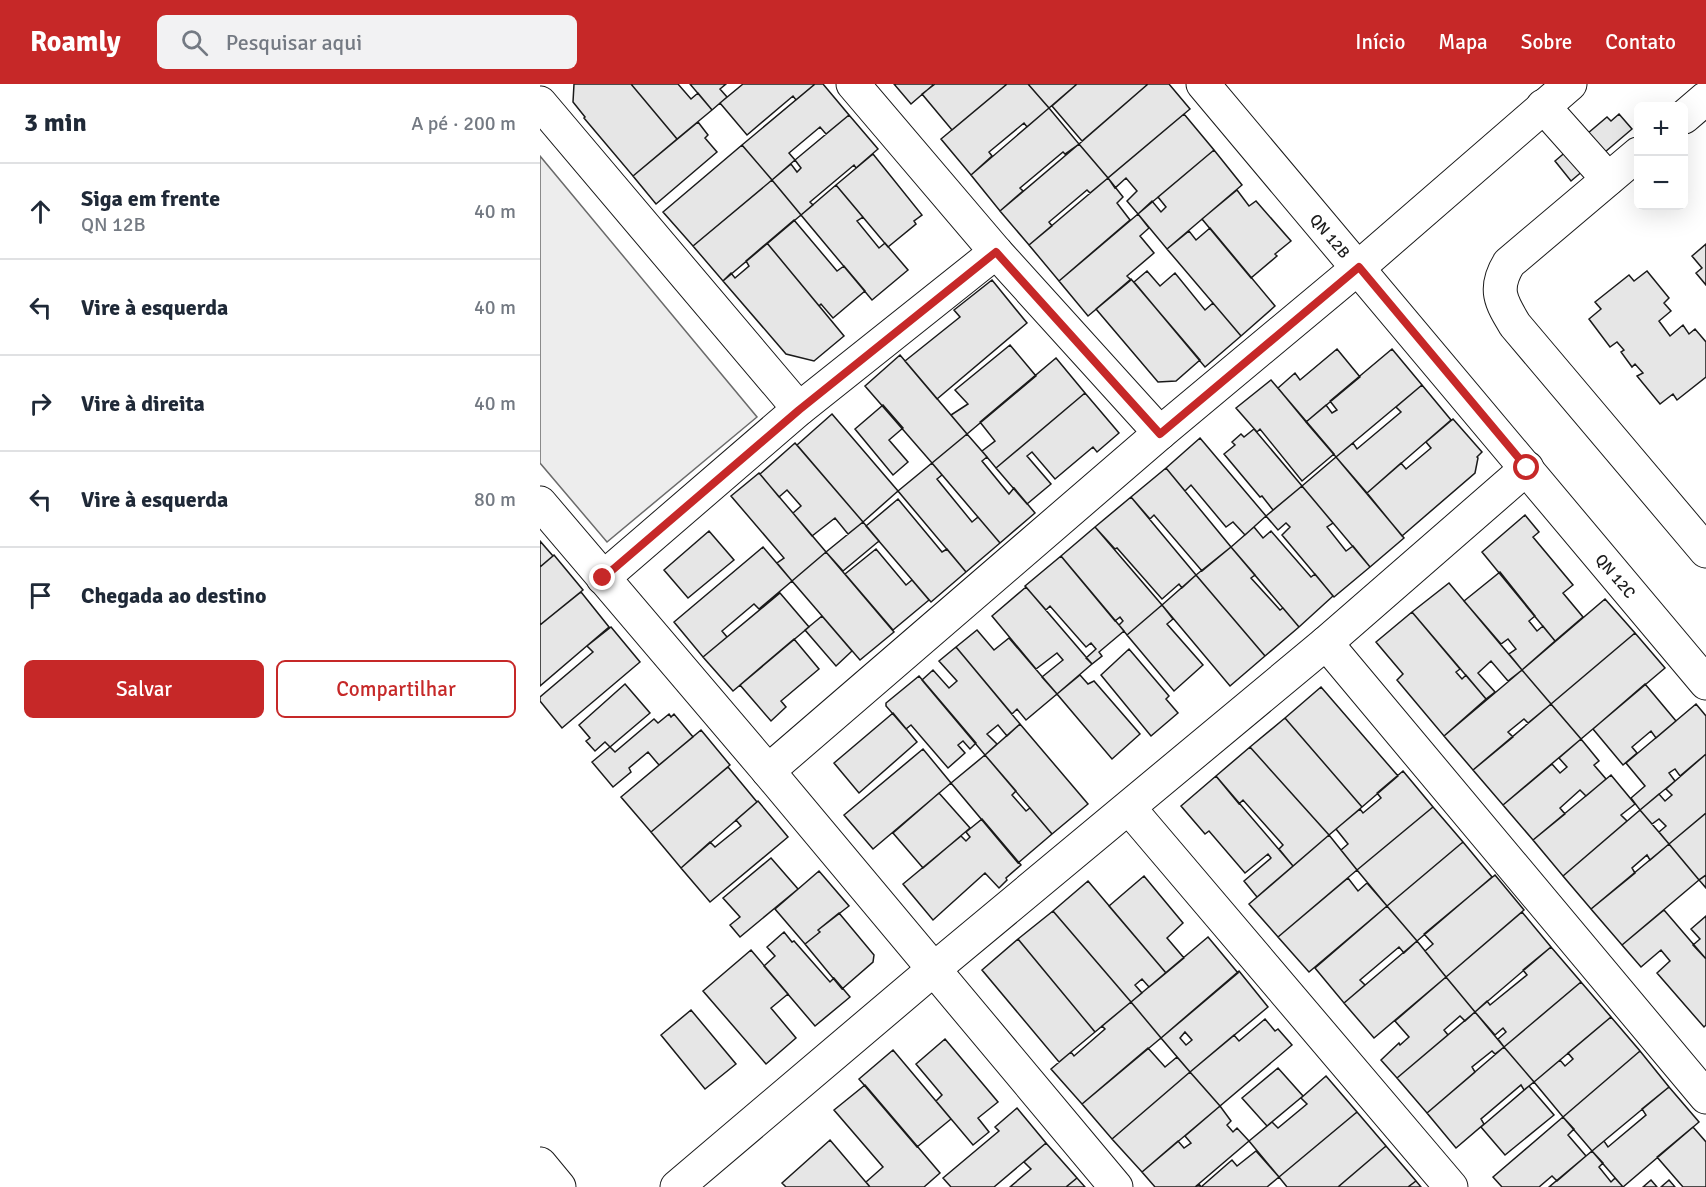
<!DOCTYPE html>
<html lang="pt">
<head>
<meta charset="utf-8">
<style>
	body { margin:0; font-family:Signika,sans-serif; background:#f2f2f3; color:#1f2937 }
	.controls { position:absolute; right:18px; top:18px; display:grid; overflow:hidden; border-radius:9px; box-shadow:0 6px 24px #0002 }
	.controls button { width:54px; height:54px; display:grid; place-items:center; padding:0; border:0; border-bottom:2px solid #e0e1e3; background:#fff; color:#1f2937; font:30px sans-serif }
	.stop { position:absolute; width:18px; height:18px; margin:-14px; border:4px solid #c62828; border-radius:50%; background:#fff }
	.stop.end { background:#c62828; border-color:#fff; box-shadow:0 2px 6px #0008 }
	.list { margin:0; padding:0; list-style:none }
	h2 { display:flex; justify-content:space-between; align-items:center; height:78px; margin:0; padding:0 24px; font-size:26px }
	h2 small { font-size:20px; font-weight:400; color:#747a83 }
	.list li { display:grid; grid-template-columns:39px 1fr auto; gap:18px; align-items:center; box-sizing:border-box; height:96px; padding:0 24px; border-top:2px solid #e0e1e3 }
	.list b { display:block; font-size:22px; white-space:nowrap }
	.list p { margin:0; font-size:20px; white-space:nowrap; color:#747a83 }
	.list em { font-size:20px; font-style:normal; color:#747a83 }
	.actions { display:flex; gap:12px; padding:18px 24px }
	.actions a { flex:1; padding:14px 0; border:2px solid #c62828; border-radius:9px; text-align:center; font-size:21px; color:#c62828 }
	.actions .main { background:#c62828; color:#fff }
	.icon { flex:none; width:33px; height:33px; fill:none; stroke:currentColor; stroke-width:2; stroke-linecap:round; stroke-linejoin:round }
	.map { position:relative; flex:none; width:1166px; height:1103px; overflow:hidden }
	header { display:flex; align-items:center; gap:36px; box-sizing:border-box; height:84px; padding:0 30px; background:#c62828; color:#fff }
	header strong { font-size:28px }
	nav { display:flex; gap:33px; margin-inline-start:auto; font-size:21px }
	.search { width:420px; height:54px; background:#f2f2f3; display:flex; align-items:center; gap:15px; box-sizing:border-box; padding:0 21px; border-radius:9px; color:#747a83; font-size:22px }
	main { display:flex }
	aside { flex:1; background:#fff }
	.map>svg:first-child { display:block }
	.built { fill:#ededed; stroke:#6a6a6a; stroke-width:1.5 }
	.building { fill:#e6e6e6; stroke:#1a1a1a; stroke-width:1.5; fill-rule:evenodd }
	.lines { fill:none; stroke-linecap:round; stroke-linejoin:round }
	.minor-casing { stroke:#1a1a1a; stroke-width:35 }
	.major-casing { stroke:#1a1a1a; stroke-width:35 }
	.minor { stroke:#fff; stroke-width:33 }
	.major { stroke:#fff; stroke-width:33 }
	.route { stroke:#c62828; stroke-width:8 }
	.labels { text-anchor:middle; stroke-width:4.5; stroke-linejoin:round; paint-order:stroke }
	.street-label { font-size:16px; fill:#1a1a1a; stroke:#fff }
</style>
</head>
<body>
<header>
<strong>Roamly</strong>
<div class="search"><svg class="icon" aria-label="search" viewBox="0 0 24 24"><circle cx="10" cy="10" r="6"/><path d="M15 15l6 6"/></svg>Pesquisar aqui</div>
<nav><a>Início</a><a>Mapa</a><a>Sobre</a><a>Contato</a></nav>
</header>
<main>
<aside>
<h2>3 min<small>A pé · 200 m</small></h2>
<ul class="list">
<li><svg class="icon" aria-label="ahead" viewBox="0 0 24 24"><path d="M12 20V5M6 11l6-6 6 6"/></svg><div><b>Siga em frente</b><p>QN 12B</p></div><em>40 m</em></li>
<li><svg class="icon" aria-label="left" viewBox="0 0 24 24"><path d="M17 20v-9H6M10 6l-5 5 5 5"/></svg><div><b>Vire à esquerda</b></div><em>40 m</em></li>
<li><svg class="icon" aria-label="right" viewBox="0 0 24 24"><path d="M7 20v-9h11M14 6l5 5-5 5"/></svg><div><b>Vire à direita</b></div><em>40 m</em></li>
<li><svg class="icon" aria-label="left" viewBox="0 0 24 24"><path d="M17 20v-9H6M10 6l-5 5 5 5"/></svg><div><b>Vire à esquerda</b></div><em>80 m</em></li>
<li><svg class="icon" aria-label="arrive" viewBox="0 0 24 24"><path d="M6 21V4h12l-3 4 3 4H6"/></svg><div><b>Chegada ao destino</b></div></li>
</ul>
<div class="actions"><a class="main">Salvar</a><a>Compartilhar</a></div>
</aside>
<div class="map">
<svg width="1166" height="1103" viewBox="0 0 1166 1103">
	<rect width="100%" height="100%" fill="#fff"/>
	<path class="built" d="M0,72L217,333L67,458L0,379Z"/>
	<path class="building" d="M34,0H91L137,55L93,92L44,34L45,33L33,18Z
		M91,0H138L151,15L158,9L172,26L137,55Z
		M150,0H186L180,5L187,13L172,26Z
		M203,0H275L256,16L253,12L207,51L180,19Z
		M275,0H283L309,31L286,50L280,43L249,69L255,76L232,96L202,61Z
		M354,0H392L393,1L371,20Z
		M395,0H467L412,46L382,10Z
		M467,0H488L509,24L487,43L484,39L449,68L452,72L431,91L401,55Z
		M488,0H537L509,24Z
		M537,0H608L542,57L512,22Z
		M608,0H629L650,25L568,94L539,60Z
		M509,24L539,60L525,70L523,68L480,104L483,107L460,127L431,91Z
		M644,30L674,66L598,130L587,117L597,107L586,94L575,104L568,94Z
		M1079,30L1092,45L1031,97L1015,77L1067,33L1071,37Z
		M309,31L338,65L316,84L314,81L270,118L273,121L261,131L232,96L251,80L257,88L261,84L255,76Z
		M158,38L168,51L165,54L177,68L116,120L93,92Z
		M539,60L568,94L550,109L547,106L509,138L512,142L489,161L460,127Z
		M202,61L232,96L153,162L123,128Z
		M674,66L702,101L627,165L598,130L612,117L621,128L626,123L618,113Z
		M333,70L382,131L374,137L376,140L348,163L296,101Z
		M568,94L583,113L577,119L590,136L519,197L489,161Z
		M232,96L261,131L183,197L153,162Z
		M296,101L323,133L317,137L339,164L345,159L368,186L332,216L261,131Z
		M697,106L709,122L716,117L751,157L735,170L737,172L711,194L662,135Z
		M598,130L609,144L600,152L614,169L587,192L591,196L548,232L519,197Z
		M254,136L297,187L304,182L325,207L293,234L281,220L279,222L227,159Z
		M670,144L735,222L701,252L627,165L649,147L656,156Z
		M227,159L304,252L274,277L246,270L183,197L191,189L195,194L209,182L206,177Z
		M1166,160V201L1156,189L1162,184L1152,172Z
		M607,187L620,202L635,189L665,226L673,219L701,252L665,283L594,198Z
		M1107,187L1129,214L1124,219L1131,227L1119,237L1130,252L1143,241L1149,250L1155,245L1166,258V293L1137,316L1133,310L1120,320L1097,292L1103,289L1095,280L1092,283L1081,268L1084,266L1077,258L1070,263L1049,235L1061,225L1055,218L1089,191L1094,197Z
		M591,195L660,276L636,297L618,298L556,225Z
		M452,196L487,239L397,315L365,277L420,233L414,226Z
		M470,261L496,292L427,350L411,331L428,320L415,306Z
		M797,265L820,293L766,338L738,304L755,289L760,296Z
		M852,265L882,301L796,373L766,338L786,321L792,329L797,326L790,317Z
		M360,271L427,350L392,379L325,302Z
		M516,274L545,309L456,384L442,367L455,357L440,338Z
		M731,296L794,370L762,397L720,345L717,348L696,324Z
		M882,301L911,336L827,409L796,373L813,359L817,365L861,328L856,323Z
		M545,309L579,349L557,368L553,363L515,395L492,368L487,372L511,400L487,420L456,384Z
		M343,321L363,344L349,356L368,378L353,391L315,345Z
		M292,330L358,407L323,438L257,361Z
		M913,335L942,368L937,373L938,374L935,389L862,452L827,409L861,379L866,385L891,364L886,358Z
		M714,345L762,402L733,426L722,412L720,413L684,370L695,361L692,358L701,350L704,353Z
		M427,350L447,373L442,377L469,410L474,404L495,429L460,459L392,379Z
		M660,354L726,432L705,451L693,438L686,443L651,401L645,407L626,384Z
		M255,359L323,438L308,450L295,434L272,452L253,429L261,422L247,406L239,413L220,390Z
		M796,373L864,454L830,483L762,402Z
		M392,379L402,391L397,395L432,438L438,433L460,459L426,488L358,407Z
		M626,384L691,463L662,487L614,431L610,435L591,413Z
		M219,389L286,468L252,497L237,479L244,474L191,412Z
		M762,402L793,439L787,443L806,467L813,462L830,483L794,513L742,451L750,443L746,439L738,446L726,432Z
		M591,413L656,491L642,504L639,500L622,515L577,464L575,465L555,443Z
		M358,415L402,468L407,465L426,488L391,518L326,442Z
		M985,431L999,448L993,453L1033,501L1023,509L1043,533L1015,557L942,468Z
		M323,438L339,457L303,487L286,468Z
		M555,443L622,521L587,551L579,541L583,537L580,533L575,537L521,472Z
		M714,443L723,454L731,447L771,493L775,490L793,512L759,543L691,463Z
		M169,447L194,476L148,514L124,486Z
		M0,457L13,472L0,483Z
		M223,463L252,497L219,525L214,520L182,547L187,553L163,573L134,538Z
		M691,463L715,491L711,494L740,526L743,524L759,543L725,572L656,491Z
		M336,465L366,501L372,496L389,516L353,546L305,490Z
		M286,468L354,548L320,576L252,497Z
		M14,471L43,506L0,541V483Z
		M521,472L584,547L559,568L562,572L552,580L546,574L556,565L551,559L546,563L510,522L506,526L485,502Z
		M960,488L995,532L989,537L997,547L1003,542L1015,557L982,586L969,570L976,565L968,555L961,560L924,517Z
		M656,491L725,572L690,602L622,521Z
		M909,499L982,586L968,597L951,577L938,589L955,608L946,615L872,528Z
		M486,503L552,580L517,610L502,593L523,576L517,569L496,585L452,532Z
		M41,508L69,543L0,602V541Z
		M240,509L269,543L193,607L163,573Z
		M1065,515L1095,549L1011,620L982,586Z
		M622,521L633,535L627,540L663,581L634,607L587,551Z
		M872,528L920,585L916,588L922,595L926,591L946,615L904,652L857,596L863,590L836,558Z
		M282,532L312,567L296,582L265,546Z
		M71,543L100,578L22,644L0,617V613L53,568L47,562Z
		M437,546L454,566L469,554L517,610L486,636L477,625L472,630L416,563Z
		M1095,549L1125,584L1041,655L1011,620Z
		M254,555L279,585L241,617L246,623L231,637L200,601Z
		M416,563L480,640L467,652L458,641L447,650L457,660L445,671L382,596L393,586L409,604L417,597L399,577Z
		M589,565L629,612L626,615L638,629L611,652L561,591Z
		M982,586L1011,620L988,639L984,635L968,648L973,653L933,686L904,652Z
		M540,591L548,600L554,597L600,650L572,675L517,610Z
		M379,592L436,659L430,665L423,657L418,661L425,669L408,684L371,641L366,645L346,622V619Z
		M85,600L110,629L70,663L65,658L55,667L46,657L50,654L39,641Z
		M1105,600L1136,637L1116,654L1111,647L1092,663L1097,669L1083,681L1053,645Z
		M781,603L858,692L822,723L745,634Z
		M1011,620L1041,655L963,721L933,686Z
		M1156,620L1166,632V670L1140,692L1135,685L1129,689L1135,697L1100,726L1091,714L1105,702L1086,679Z
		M353,629L377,658L319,709L294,679Z
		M129,630L131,633L134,630L153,653L119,681L108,668L89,684L91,688L73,703L52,678L70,663L75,668L114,635L118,639Z
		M745,634L822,723L789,751L710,663Z
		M480,640L548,720L512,750L445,671Z
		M161,646L190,681L111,748L81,713Z
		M1041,655L1059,677L1054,681L1066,695L1046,712L1040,706L1020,724L1025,730L993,756L963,721L1012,680L1020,689L1027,683L1019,674Z
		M710,663L789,751L753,782L739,765L743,761L703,716L699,720L676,692Z
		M383,665L411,699L333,765L304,731Z
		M1166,670V729L1129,760L1119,748L1126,742L1119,735L1112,740L1100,726L1119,710L1125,717L1132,711L1126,705Z
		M445,671L476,707L472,711L486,727L490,724L512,750L478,779L411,699Z
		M188,683L217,718L141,784L111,748Z
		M863,687L893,723L817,786L801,766L808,760L796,745L820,725L823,729L841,714L837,709Z
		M1071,691L1095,720L1081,731L1087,737L1023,792L993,756Z
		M676,692L753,782L717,813L704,797L731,774L728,770L705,789L669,747L665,750L641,722Z
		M399,709L430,744L383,784L353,749Z
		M218,717L248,753L170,818L141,784L170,758L175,763L201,742L196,736Z
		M893,723L923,758L847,822L817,786Z
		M1100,726L1129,760L1110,776L1107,771L1092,784L1095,789L1051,825L1023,792Z
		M1166,729V791L1159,796L1129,760Z
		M442,735L481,781L466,794L467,796L459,804L445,789L393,836L363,800L421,752L426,757L430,753L426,748Z
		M789,751L817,786L738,853L709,820Z
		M923,758L952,793L877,857L847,822Z
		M1129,760L1159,796L1082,861L1051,825Z
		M231,774L258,805L200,853L190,841L200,833L183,814Z
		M279,787L309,822L278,846L280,848L265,860L235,825Z
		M955,791L984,826L906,893L885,867L893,860L884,850Z
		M1166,791V804L1159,796Z
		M604,792L643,839L627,854L644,874L626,889L569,822Z
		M808,794L818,807L827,799L847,822L769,888L738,853Z
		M548,797L626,889L609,903L602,895L595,901L602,909L591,918L513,827Z
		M847,822L877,857L864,869L859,863L820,896L825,901L804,919L775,884Z
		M1124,826L1166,875V941L1164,943L1117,889L1130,877L1121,866L1101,883L1082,861Z
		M513,827L591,918L555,948L478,855Z
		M982,828L1011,863L935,928L906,893Z
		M299,829L334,871L333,878L302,905L265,860L280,848L278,846Z
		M1166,832V875L1153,861L1160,855L1151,845Z
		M244,848L252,858L254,857L290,898L294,894L310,913L275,942L224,882L235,872L227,863Z
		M668,853L698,889L621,954L591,918Z
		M478,855L555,948L519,978L442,886Z
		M877,857L906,893L834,954L804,919Z
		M1011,863L1041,898L964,963L958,955L966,948L963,944L955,951L935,928L947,917L950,921L987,891L983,886Z
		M211,866L248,910L231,924L256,954L226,980L163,907Z
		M699,887L728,923L650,988L621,954ZM645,948L652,956L646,961L640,954Z
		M906,893L935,928L925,937L920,932L904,946L908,951L857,994L841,976L859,959L860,961L869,953L855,937Z
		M1041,898L1071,933L994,998L964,963Z
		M591,918L621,954L542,1020L511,985L531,968L534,972L565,945L562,942Z
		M151,926L196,980L165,1005L121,951Z
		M935,928L964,963L955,970L952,967L932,983L935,988L887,1029L857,994Z
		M1071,933L1100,967L1023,1033L994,998L1020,976L1025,982L1033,975L1028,969Z
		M725,935L735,947L738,945L752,961L680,1022L650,988L694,951L699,957Z
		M405,955L458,1018L438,1034L449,1048L433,1061L396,1017L402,1011L376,980Z
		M964,963L994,998L984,1006L981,1001L941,1035L944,1040L916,1064L887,1029Z
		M608,964L625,983L637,973L650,988L572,1055L542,1020Z
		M353,966L411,1035L377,1063L319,995Z
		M1100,967L1129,1003L1052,1067L1023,1033Z
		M738,984L763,1012L727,1042L702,1014Z
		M650,988L680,1022L602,1088L572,1055Z
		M786,992L817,1028L739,1093L709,1057L732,1038L738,1044L767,1020L761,1014Z
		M325,1001L400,1089L384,1103H330L326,1098L343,1083L294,1026Z
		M989,1002L1014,1031L965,1071L941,1043Z
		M1129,1003L1159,1038L1083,1103L1052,1067L1064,1057L1068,1063L1106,1031L1102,1025Z
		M680,1022L691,1037L687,1041L693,1048L697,1044L709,1057L655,1103H615L602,1088L638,1057L644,1064L651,1059L645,1052Z
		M477,1024L506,1059L454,1103H411L403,1094L459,1047L455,1043Z
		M817,1028L846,1062L798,1103H747L739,1093Z
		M1023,1033L1034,1045L1028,1051L1046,1072L1017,1097L1012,1092L999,1103H962L953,1093Z
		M1153,1043L1166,1058V1103H1143L1117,1073Z
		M290,1056L330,1103H246L242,1099Z
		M506,1059L537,1094L526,1103H470L491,1085L484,1078Z
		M846,1062L876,1097L868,1103H798Z
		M716,1067L739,1093L727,1103H655L659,1100L661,1103L692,1076L697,1082Z
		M1052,1067L1063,1079L1059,1083L1071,1098L1075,1094L1083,1103H1009Z
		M537,1094L545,1103H526Z
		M1111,1096L1117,1103H1103Z
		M1129,1096L1135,1103H1121Z
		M876,1097L881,1103H868Z"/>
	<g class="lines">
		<g class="minor-casing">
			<g id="minor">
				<path d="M313,0L456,168L620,349"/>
				<path id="s1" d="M663,0L1166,599"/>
				<path d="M0,19L259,325"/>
				<path d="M1003,22L1068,95"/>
				<path d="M1144,33L1165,15"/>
				<path d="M1098,70L969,179C953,205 961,218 975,241L1166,467"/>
				<path d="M0,419L228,687L576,1103"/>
				<path d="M63,494L259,325L456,168"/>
				<path d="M786,559L1166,1013"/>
				<path d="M228,687L620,349L819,183L1030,0"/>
				<path d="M589,724L911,1103"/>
				<path d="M137,1103L394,885L786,559L987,384"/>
			</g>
		</g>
		<g class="major-casing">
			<path id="major" d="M0,1080L19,1103"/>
		</g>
		<use href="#minor" class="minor"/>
		<use href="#major" class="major"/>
	</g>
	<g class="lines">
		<path class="route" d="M63,494L259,326L456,168L620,350L819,183L987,384"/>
	</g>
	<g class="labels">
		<g class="street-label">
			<text dy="6" stroke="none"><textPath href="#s1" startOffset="198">QN 12B</textPath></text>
			<text dy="6" stroke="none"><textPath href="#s1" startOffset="642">QN 12C</textPath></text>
		</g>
	</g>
</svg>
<div class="controls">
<button>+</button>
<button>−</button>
</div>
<div class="stop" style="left:987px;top:384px"></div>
<div class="stop end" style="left:63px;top:494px"></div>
</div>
</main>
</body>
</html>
